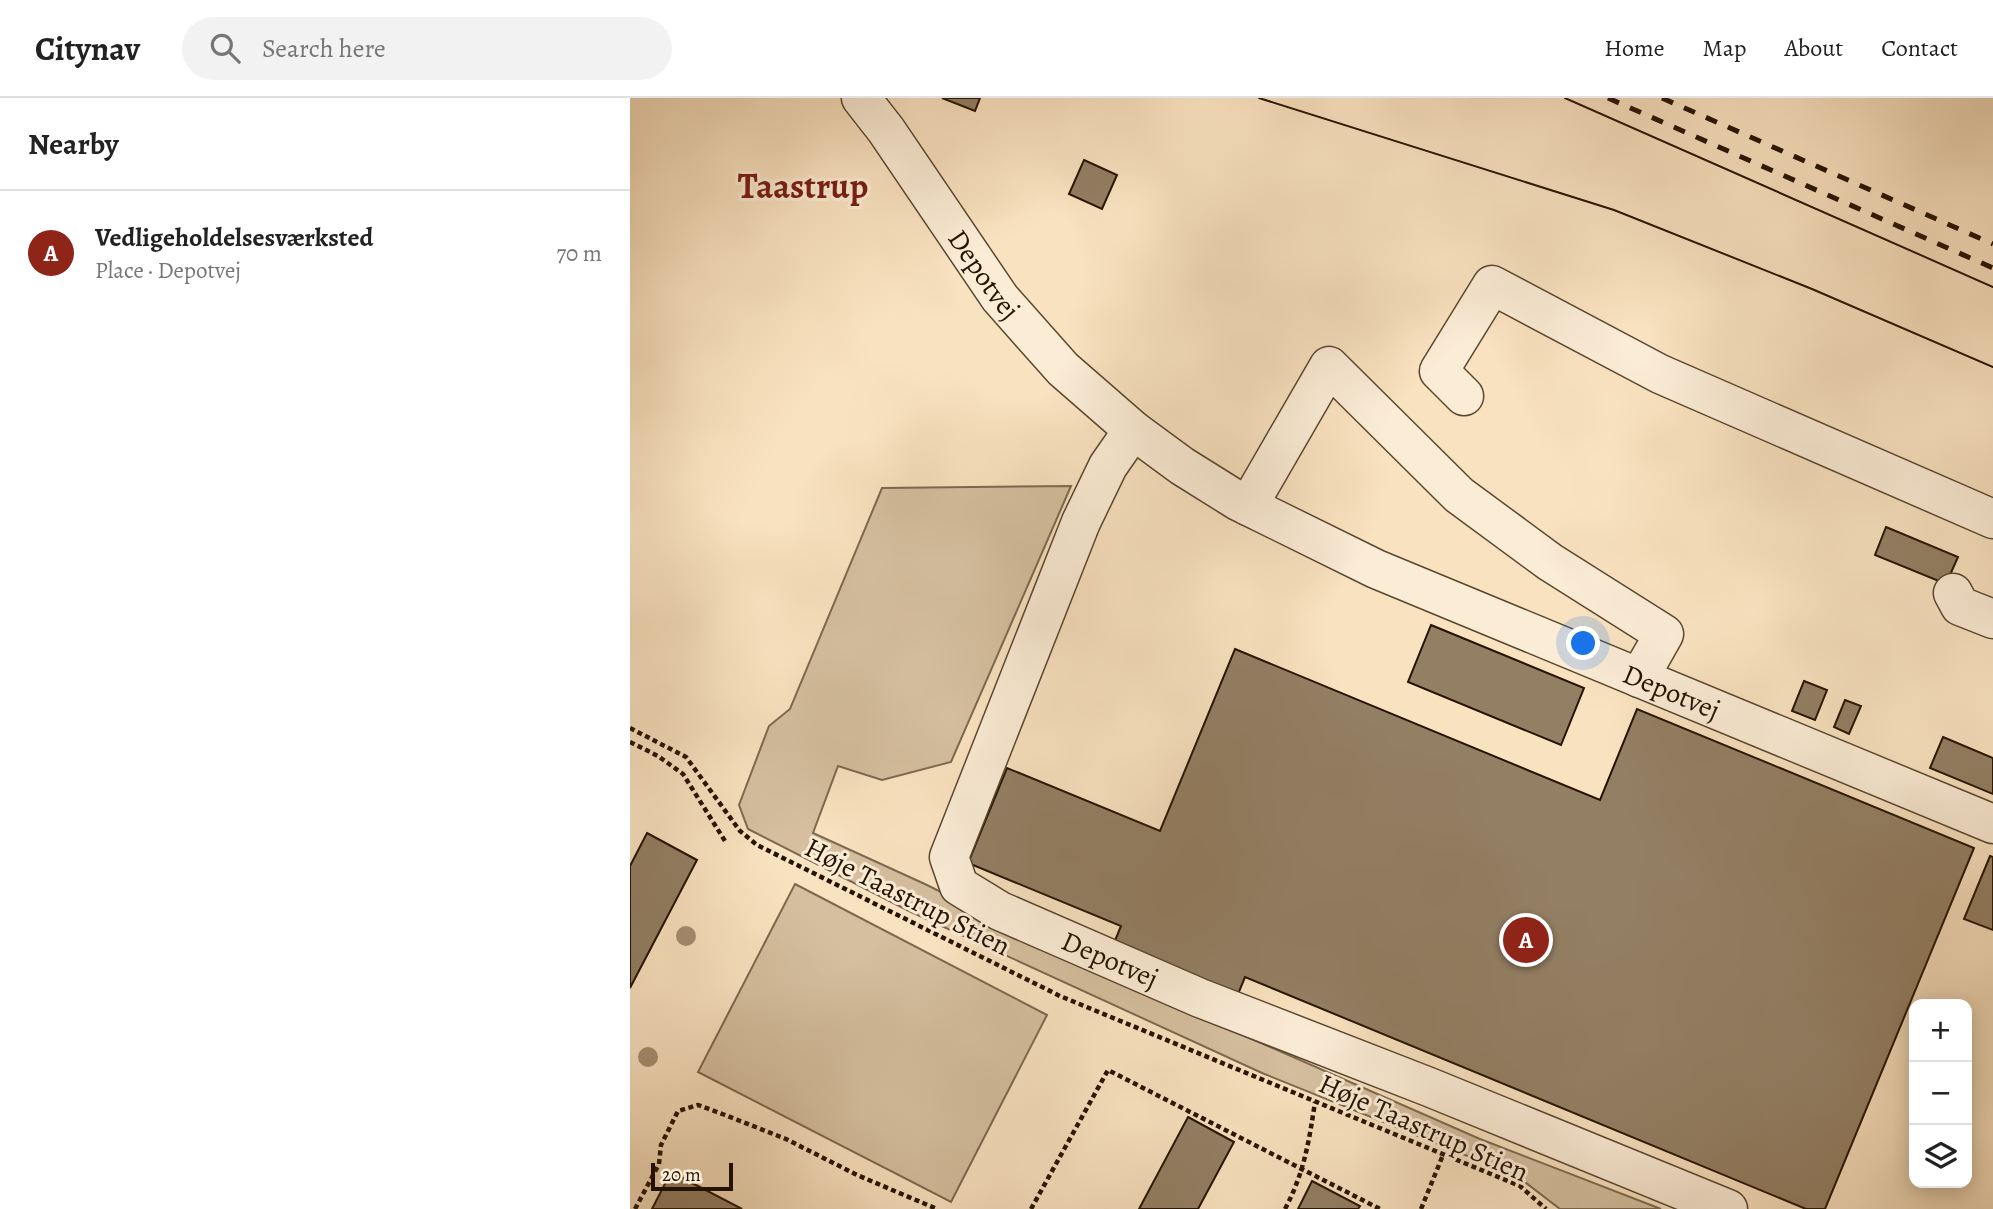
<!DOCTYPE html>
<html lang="en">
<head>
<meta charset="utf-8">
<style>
	body { margin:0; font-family:Alegreya,serif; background:#f2f2f2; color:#222 }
	.controls { position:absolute; right:21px; bottom:21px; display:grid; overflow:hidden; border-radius:14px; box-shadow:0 4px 18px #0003 }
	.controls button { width:63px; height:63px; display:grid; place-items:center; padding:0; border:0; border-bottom:2px solid #e0e0e0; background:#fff; color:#222; font:35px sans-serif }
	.scale { position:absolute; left:21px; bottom:18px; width:82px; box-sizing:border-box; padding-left:7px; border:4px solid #251300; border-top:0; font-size:19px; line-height:24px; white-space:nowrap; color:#251300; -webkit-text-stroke:5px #fbecd6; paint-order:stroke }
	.you { position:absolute; left:954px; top:546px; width:24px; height:24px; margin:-18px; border:5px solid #fff; border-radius:50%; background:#1a73e8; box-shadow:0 0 0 10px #1a73e833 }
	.badge { display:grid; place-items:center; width:46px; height:46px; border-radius:50%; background:#8f2418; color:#fff; font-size:23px; font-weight:700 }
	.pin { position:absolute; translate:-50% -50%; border:4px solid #fff; box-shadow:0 2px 7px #0006 }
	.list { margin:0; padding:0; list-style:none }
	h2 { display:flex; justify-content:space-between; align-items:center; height:91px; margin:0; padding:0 28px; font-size:30px }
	h2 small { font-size:23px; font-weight:400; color:#767676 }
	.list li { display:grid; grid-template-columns:46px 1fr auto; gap:21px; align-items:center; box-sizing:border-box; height:126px; padding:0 28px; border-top:2px solid #e0e0e0 }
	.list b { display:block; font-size:26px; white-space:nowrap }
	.list p { margin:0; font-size:23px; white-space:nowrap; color:#767676 }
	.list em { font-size:23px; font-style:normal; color:#767676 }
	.icon { flex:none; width:38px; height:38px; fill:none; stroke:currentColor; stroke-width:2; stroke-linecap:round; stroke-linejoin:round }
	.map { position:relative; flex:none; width:1363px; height:1111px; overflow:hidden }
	header { display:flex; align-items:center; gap:42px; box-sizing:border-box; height:98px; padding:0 35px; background:#fff; border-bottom:2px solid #e0e0e0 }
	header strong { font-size:33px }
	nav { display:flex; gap:38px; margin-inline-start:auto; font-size:24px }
	.search { width:490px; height:63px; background:#f2f2f2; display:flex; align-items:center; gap:18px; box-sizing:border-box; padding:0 24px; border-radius:38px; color:#767676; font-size:26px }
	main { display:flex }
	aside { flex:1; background:#fff }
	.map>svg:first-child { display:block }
	.green { fill:#d5bf9f; stroke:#7d6950; stroke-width:2 }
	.building { fill:#937f64; stroke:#251300; stroke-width:2 }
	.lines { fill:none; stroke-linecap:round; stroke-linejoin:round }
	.minor-casing { stroke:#5a4730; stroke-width:41 }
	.path { stroke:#251300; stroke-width:4.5; stroke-dasharray:5 3.5; stroke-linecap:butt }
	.minor { stroke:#fbecd6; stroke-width:38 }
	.tram { stroke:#251300; stroke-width:2 }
	.rail { stroke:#251300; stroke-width:5; stroke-dasharray:12 12; stroke-linecap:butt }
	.tree { fill:#a69175 }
	.labels { text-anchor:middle; stroke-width:6; stroke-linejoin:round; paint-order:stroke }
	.street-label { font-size:28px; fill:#251300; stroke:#fbecd6 }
	.district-label { font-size:35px; font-weight:bold; fill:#7a1f14; stroke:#fbecd6 }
</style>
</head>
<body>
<header>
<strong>Citynav</strong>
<div class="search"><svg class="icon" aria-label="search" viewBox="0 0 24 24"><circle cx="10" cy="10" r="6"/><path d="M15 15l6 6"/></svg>Search here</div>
<nav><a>Home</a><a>Map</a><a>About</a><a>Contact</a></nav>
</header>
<main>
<aside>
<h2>Nearby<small></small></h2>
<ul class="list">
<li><span class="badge">A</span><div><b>Vedligeholdelsesværksted</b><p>Place · Depotvej</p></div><em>70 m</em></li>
</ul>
</aside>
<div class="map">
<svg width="1363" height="1111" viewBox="0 0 1363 1111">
	<rect width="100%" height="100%" fill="#f9e2c0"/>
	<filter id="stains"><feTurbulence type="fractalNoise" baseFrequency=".00286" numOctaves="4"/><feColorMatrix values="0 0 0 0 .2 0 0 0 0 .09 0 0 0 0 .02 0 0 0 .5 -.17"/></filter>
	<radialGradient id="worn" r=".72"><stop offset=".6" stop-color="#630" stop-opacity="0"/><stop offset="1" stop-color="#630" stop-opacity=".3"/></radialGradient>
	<path class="green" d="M441,388L321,664L252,682L208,668L183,735L297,787L476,877L850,1041L1031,1111H930L887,1078L632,975L279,813L118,731L109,707L139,628L160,611L252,390Z
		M165,786L417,917L321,1104L68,974Z"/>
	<path class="building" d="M312,0H350L345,13Z
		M454,62L487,77L472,111L439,96Z
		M1256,429L1328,459L1316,486L1245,457Z
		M801,527L954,590L931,647L778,584Z
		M605,551L970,702L1007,611L1344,750L1195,1111H1176L615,879L604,906L480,855L491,828L338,765L377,670L530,733Z
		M1174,583L1197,592L1185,622L1162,613Z
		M1215,602L1231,608L1219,636L1204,629Z
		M1313,639L1363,660V696L1300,670Z
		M17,735L67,762L0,890V768Z
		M1360,758L1363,759V832L1334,821Z
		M558,1019L604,1044L568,1111H509Z
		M41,1074L112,1111H22Z
		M682,1083L730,1108L728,1111H668Z"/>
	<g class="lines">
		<g class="minor-casing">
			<g id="minor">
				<path id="s1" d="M231,0L256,32L370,200L433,271L503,332L552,368L608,403L746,471L1363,726"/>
				<path d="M834,298L809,273L862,187L1030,276L1363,421"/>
				<path id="s2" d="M503,332L478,368L451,424L319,759L329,788L370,813L570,900L799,989L1098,1111"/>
				<path d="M618,408L699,268L829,397L920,464L1034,536L1009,580"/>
				<path d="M1323,495L1330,508L1363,521"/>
			</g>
		</g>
		<path class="path" d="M0,630L56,659L110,733L127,747L430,898L890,1088L916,1111
			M0,644L28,658L53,676L95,743
			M5,1111L29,1066L31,1047L48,1013L68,1007L95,1017L156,1041L227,1077L307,1111
			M401,1111L478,972L750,1111
			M655,1111C674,1075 679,1044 685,1004
			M791,1111L813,1057"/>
		<use href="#minor" class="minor"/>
		<path class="tram" d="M629,0L984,112L1182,191L1363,269
			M935,0L1363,189"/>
		<path class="rail" d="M978,0L1363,170
			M1032,0L1363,146"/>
	</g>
	<g class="tree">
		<circle cx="56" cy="838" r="10"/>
		<circle cx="18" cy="959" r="10"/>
	</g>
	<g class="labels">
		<g class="street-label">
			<text dy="10" stroke="none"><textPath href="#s1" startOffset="215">Depotvej</textPath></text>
			<text dy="10" stroke="none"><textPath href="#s1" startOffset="1032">Depotvej</textPath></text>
			<text transform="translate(278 798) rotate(27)" y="10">Høje Taastrup Stien</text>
			<text dy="10" stroke="none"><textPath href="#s2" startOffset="665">Depotvej</textPath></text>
			<text transform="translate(794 1029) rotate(24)" y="10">Høje Taastrup Stien</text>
		</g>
		<g class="district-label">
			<text x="173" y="100">Taastrup</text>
		</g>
	</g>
	<rect width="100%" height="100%" filter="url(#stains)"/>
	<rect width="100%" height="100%" fill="url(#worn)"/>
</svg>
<div class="controls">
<button>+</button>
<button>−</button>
<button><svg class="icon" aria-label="layers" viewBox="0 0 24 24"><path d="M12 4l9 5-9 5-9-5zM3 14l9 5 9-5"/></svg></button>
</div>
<div class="scale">20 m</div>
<div class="you"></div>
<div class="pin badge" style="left:896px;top:842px">A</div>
</div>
</main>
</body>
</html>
